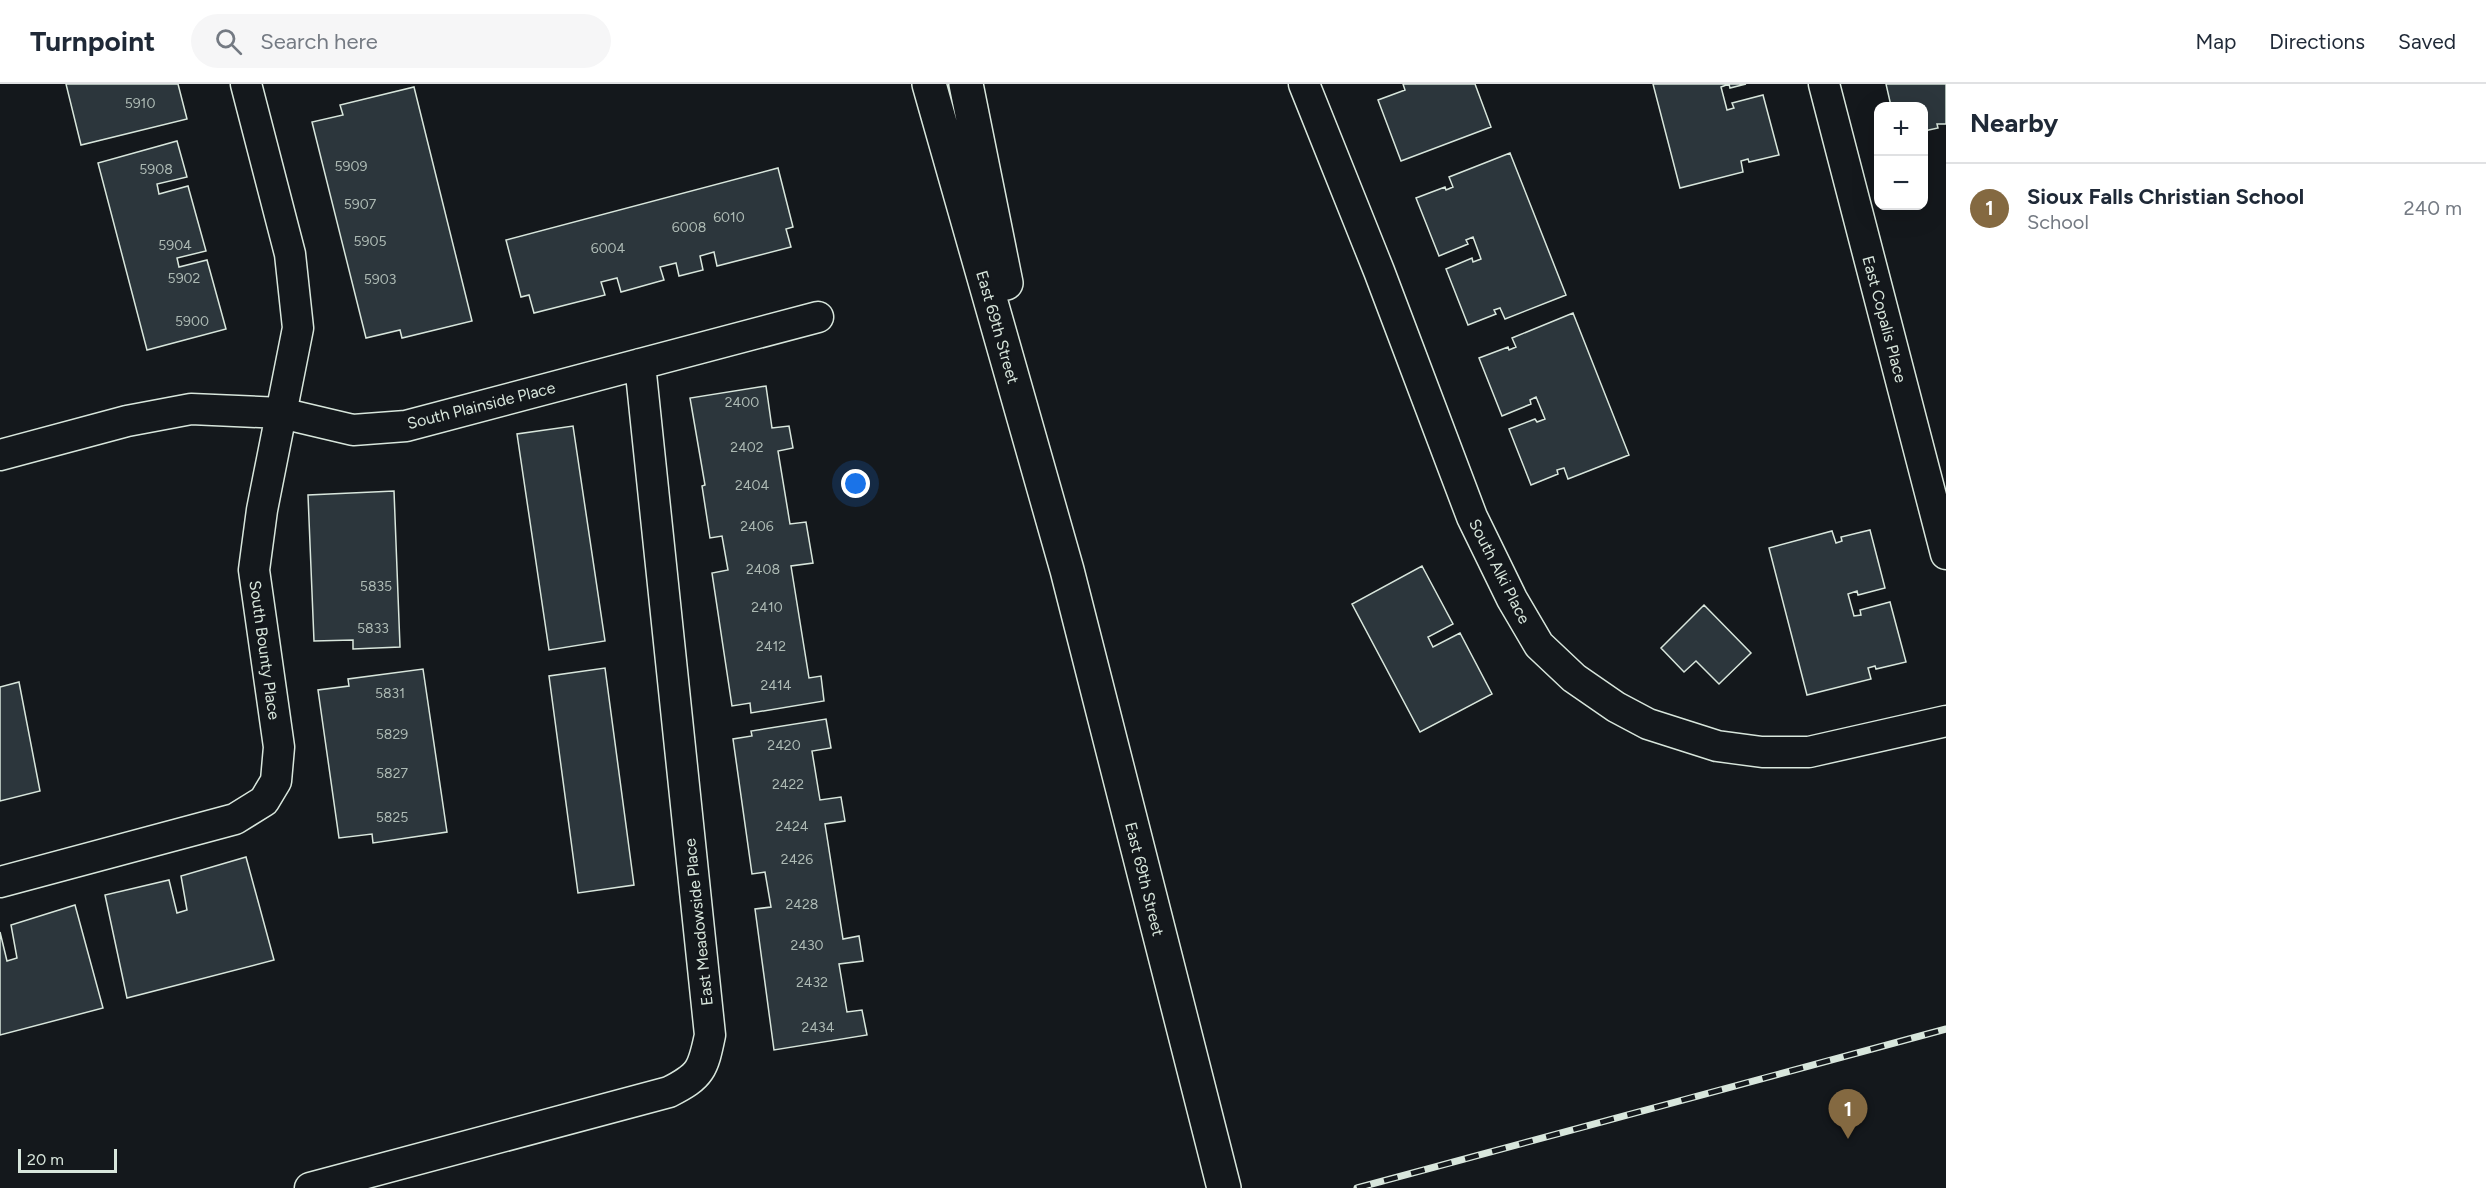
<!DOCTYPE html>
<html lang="en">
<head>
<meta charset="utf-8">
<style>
	body { margin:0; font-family:Figtree,sans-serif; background:#f6f6f7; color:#1f2937 }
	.controls { position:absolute; right:18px; top:18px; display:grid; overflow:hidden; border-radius:12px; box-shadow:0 6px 24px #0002 }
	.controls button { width:54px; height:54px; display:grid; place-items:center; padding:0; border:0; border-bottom:2px solid #e0e1e3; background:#fff; color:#1f2937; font:30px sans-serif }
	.scale { position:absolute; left:18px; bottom:15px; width:99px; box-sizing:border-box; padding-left:6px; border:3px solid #d8e6dc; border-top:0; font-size:16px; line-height:21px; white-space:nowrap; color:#d8e6dc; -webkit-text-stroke:4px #14181c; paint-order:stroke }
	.you { position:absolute; left:856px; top:400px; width:21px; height:21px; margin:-15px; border:4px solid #fff; border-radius:50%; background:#1a73e8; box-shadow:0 0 0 9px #1a73e833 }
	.badge { display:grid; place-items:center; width:39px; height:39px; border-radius:50%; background:#846941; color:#fff; font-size:20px; font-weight:700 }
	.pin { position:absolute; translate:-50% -50px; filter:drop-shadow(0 2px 3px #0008) }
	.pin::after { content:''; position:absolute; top:32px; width:21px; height:18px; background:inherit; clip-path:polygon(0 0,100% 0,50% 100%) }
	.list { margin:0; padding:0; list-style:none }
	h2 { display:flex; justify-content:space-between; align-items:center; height:78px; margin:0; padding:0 24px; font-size:26px }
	h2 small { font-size:20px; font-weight:400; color:#747a83 }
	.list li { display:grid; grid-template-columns:39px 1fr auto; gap:18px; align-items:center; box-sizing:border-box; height:90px; padding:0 24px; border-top:2px solid #e0e1e3 }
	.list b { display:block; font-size:22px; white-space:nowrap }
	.list p { margin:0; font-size:20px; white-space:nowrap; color:#747a83 }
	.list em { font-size:20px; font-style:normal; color:#747a83 }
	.icon { flex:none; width:33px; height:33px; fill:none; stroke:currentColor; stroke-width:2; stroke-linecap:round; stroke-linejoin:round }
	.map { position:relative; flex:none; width:1946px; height:1104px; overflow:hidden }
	header { display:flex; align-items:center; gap:36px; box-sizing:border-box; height:84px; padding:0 30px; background:#fff; border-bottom:2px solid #e0e1e3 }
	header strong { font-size:28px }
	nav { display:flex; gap:33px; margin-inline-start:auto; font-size:21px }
	.search { width:420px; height:54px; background:#f6f6f7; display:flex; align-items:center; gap:15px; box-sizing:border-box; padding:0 21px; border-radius:33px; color:#747a83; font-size:22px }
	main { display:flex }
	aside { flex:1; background:#fff }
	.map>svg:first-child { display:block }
	.building { fill:#2c363c; stroke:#d8e6dc; stroke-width:1.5 }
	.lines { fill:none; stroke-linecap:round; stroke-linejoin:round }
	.street-casing { stroke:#d8e6dc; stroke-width:33 }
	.secondary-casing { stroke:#d8e6dc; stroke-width:36 }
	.street { stroke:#14181c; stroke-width:30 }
	.secondary { stroke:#14181c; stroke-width:33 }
	.rail-casing { stroke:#d8e6dc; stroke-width:7 }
	.rail { stroke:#14181c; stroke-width:4.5; stroke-dasharray:14; stroke-linecap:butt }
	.labels { text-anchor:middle; stroke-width:4.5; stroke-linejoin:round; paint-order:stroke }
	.number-label { font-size:14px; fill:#adbab4 }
	.street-label { font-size:16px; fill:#d8e6dc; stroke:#14181c }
</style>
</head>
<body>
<header>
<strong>Turnpoint</strong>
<div class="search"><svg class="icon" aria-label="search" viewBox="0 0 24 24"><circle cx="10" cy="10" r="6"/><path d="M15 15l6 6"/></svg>Search here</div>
<nav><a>Map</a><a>Directions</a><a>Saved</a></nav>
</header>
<main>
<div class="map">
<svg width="1946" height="1104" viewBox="0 0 1946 1104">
	<rect width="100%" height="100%" fill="#14181c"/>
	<path class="building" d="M66,0H178L187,35L81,61Z
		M1403,0H1475L1491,43L1401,77L1378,16L1405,6Z
		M1653,0H1746L1730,4L1729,0L1721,3L1727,26L1734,24L1732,19L1763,11L1779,71L1749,78L1748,75L1741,77L1743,88L1680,104Z
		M1886,0H1946V40H1937L1938,44L1924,47V22H1891Z
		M414,3L472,237L402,254L400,246L366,254L312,38L343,31L340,21Z
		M177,57L187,93L157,100L159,110L188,102L206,167L177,174L179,183L207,176L226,245L147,266L98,79Z
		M1510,69L1566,211L1505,235L1500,224L1494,226L1496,230L1468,241L1446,185L1472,174L1473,178L1481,175L1473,153L1466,156L1468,160L1439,172L1416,114L1445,103L1446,106L1453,103L1449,93Z
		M778,84L793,143L786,145L791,163L717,182L714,168L700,172L703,186L679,192L676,179L660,183L664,196L621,208L617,194L601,198L605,211L534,229L529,211L521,213L506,156Z
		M1573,229L1629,371L1568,395L1564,384L1557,386L1558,390L1531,401L1509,345L1535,335L1537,338L1545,335L1536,313L1530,316L1531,320L1502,332L1479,274L1508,263L1509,266L1516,263L1512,254Z
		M766,302L772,344L789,342L793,364L778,367L790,440L806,438L813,479L791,482L809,594L821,592L824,617L751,629L750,619L732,622L712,489L728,486L722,452L710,454L702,402L705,401L690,314Z
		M573,342L605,557L549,566L517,350Z
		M394,407L400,563L353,565V556L314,557L308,411Z
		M1870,446L1885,504L1858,511L1857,507L1848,510L1854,532L1861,531L1860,526L1890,518L1906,578L1876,585L1875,582L1868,584L1871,595L1807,611L1769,464L1832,447L1836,459L1842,457L1841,453Z
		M1422,482L1453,540L1428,553L1433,563L1460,549L1492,610L1420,648L1352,520Z
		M1704,521L1751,569L1719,600L1696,577L1684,588L1661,564Z
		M605,584L634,801L578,809L549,592Z
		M423,585L447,748L373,759L372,750L339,754L318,606L349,602L348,595Z
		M19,598L40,707L0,717V603Z
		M826,635L831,664L812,667L820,716L841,713L845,737L825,740L843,855L859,852L863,877L839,880L847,928L862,926L867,951L774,966L755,825L771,823L765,788L752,790L733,655L752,652L751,647Z
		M246,773L274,876L127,914L105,811L169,796L177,829L187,826L181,792Z
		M75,821L103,924L0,951V848L7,877L17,874L11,841Z"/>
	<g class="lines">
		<g class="street-casing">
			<path id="street" d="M1304,0L1379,187L1472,433L1512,515L1539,561L1574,594L1616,623L1648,640L1717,662L1762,668H1809L1946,637
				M1824,0L1946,470
				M0,371L127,337L191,325L281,329L353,346L406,342L818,233
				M0,798L235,735L264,717L276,697L279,663L254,486L262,426L298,244L290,170L246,0
				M310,1104L669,1008C701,992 703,985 710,951L640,280"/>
		</g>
		<g class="secondary-casing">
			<path id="secondary" d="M929,0L1067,486L1224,1104
				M966,0L1006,199"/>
		</g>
		<use href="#street" class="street"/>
		<use href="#secondary" class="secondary"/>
		<g class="rail-casing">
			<path id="rail" d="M1357,1104L1946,945"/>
		</g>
		<use href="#rail" class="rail"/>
	</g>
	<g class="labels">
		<g class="number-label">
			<text x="140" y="24">5910</text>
			<text x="351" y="87">5909</text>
			<text x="156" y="90">5908</text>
			<text x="360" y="125">5907</text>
			<text x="729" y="138">6010</text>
			<text x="689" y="148">6008</text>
			<text x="370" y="162">5905</text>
			<text x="175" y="166">5904</text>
			<text x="608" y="169">6004</text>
			<text x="184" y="199">5902</text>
			<text x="380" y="200">5903</text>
			<text x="192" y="242">5900</text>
			<text x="742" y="323">2400</text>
			<text x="747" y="368">2402</text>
			<text x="752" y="406">2404</text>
			<text x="757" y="447">2406</text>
			<text x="763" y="490">2408</text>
			<text x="376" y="507">5835</text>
			<text x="767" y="528">2410</text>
			<text x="373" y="549">5833</text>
			<text x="771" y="567">2412</text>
			<text x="776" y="606">2414</text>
			<text x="390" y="614">5831</text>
			<text x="392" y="655">5829</text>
			<text x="784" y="666">2420</text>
			<text x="392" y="694">5827</text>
			<text x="788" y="705">2422</text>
			<text x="392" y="738">5825</text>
			<text x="792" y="747">2424</text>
			<text x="797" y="780">2426</text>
			<text x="802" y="825">2428</text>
			<text x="807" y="866">2430</text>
			<text x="812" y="903">2432</text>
			<text x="818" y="948">2434</text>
		</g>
		<g class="street-label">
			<text transform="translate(1885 235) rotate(75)" y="6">East Copalis Place</text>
			<text transform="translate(998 243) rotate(74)" y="6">East 69th Street</text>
			<text transform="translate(481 321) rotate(-14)" y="6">South Plainside Place</text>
			<text transform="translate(1500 487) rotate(63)" y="6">South Alki Place</text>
			<text transform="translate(265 566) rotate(82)" y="6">South Bounty Place</text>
			<text transform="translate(1145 795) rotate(76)" y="6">East 69th Street</text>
			<text transform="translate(698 838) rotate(-96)" y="6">East Meadowside Place</text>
		</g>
	</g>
</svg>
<div class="controls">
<button>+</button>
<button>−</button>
</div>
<div class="scale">20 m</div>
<div class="you"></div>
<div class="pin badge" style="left:1848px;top:1055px">1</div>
</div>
<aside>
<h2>Nearby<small></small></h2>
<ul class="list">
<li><span class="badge">1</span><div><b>Sioux Falls Christian School</b><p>School</p></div><em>240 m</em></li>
</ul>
</aside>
</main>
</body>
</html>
